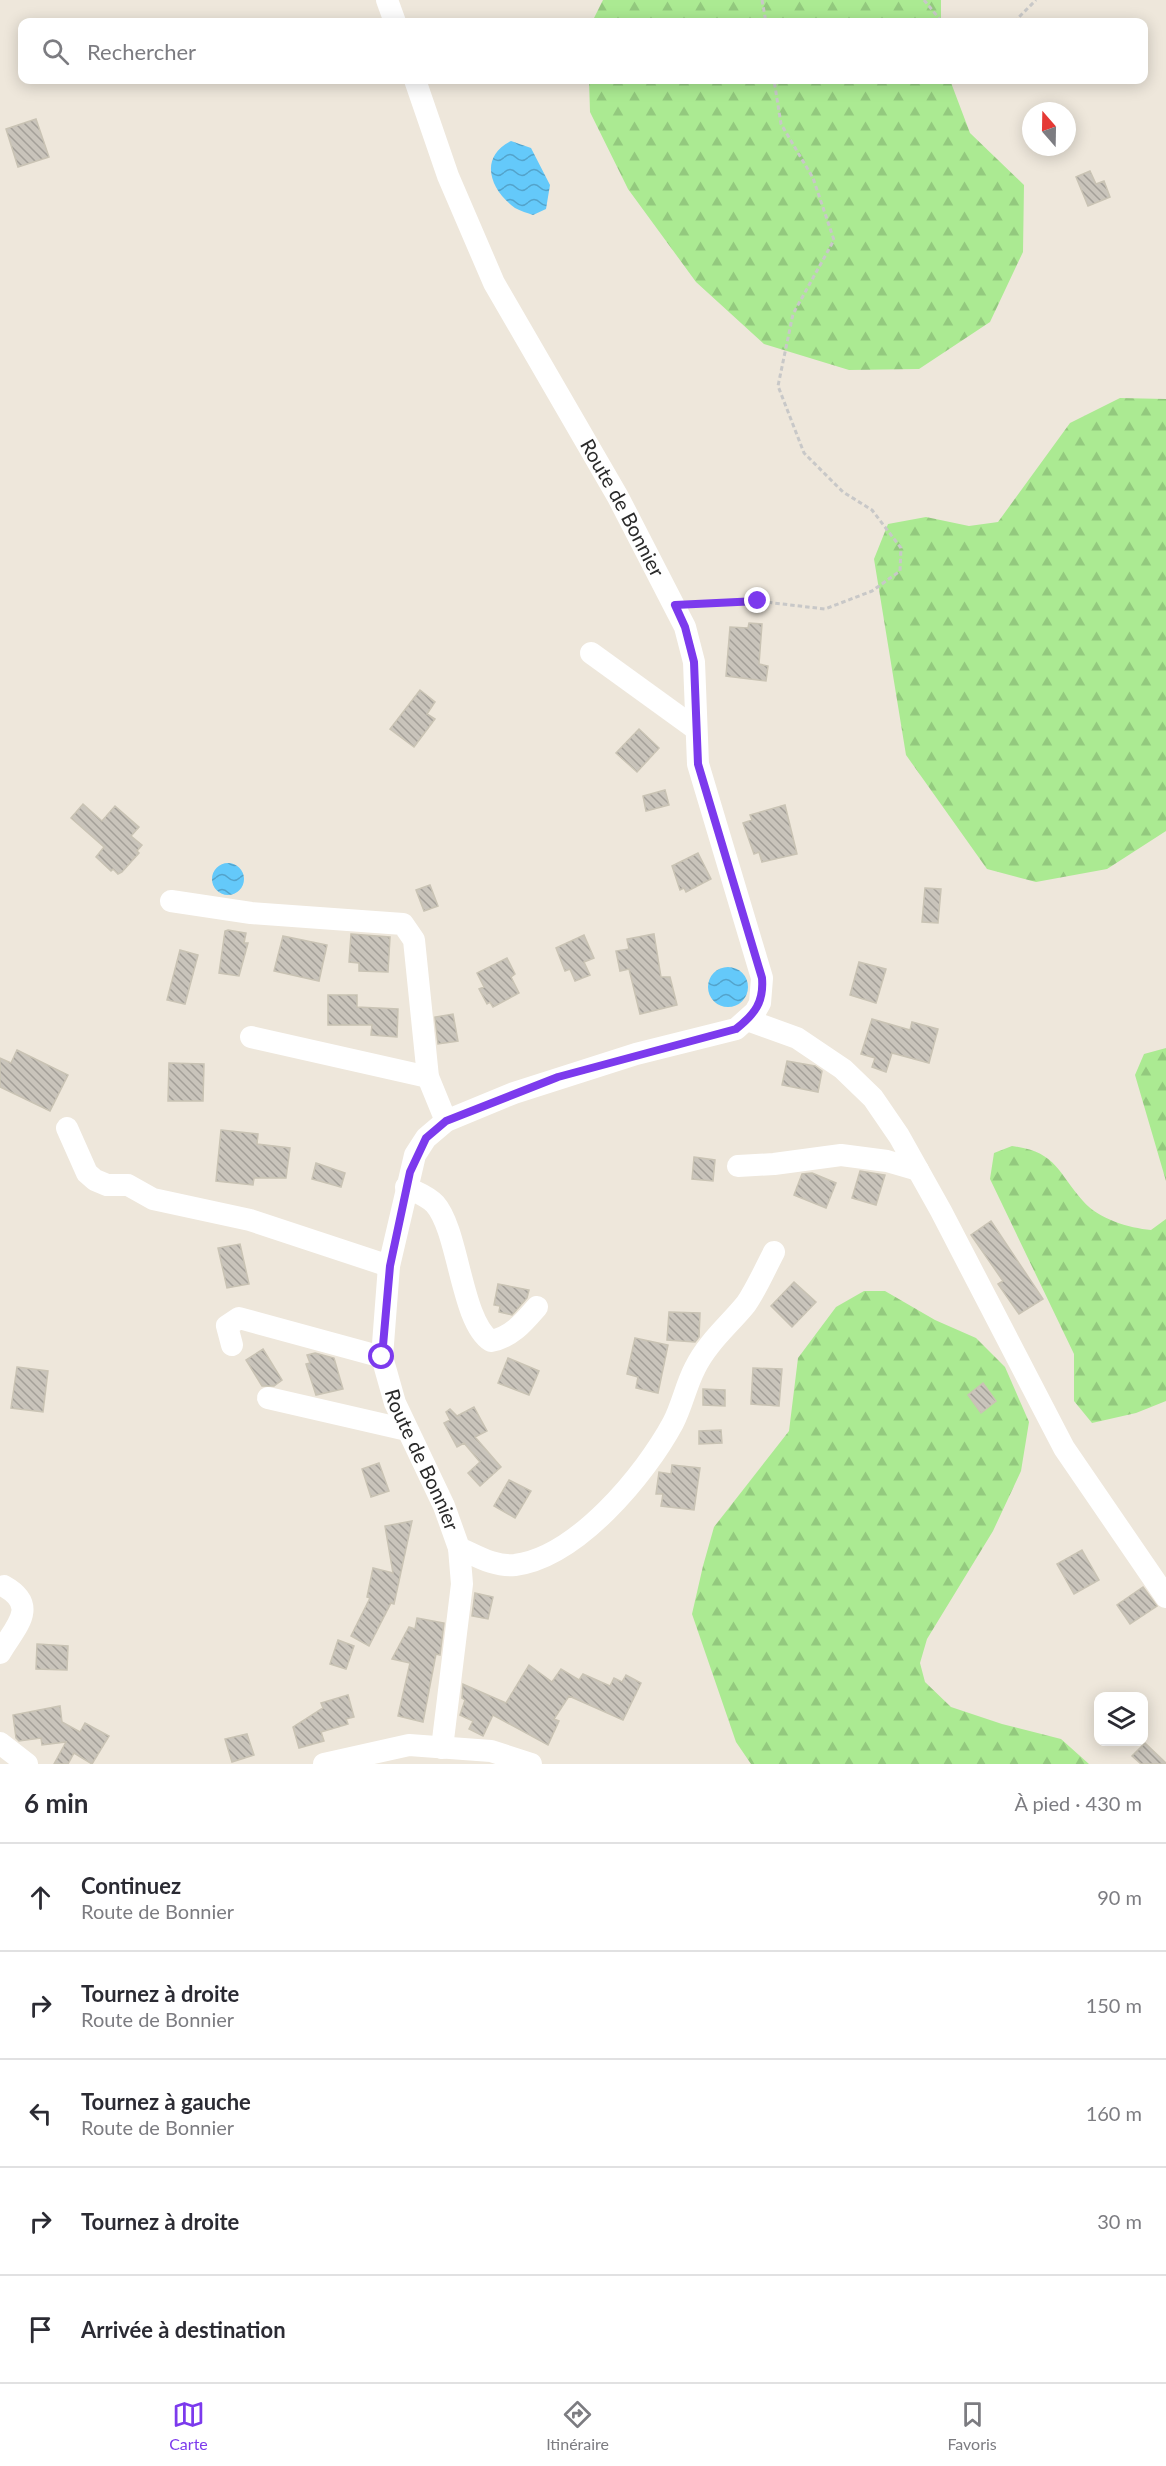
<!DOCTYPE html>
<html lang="fr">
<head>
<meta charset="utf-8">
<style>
	body { margin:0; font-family:Lato,sans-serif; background:#f2f2f3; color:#2b2b33 }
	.controls { position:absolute; right:18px; bottom:18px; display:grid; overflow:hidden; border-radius:12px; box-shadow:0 3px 15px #0003 }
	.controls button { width:54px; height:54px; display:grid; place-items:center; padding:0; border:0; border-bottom:2px solid #e1e1e2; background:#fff; color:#2b2b33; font:30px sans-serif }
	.compass { position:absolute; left:1022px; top:102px; width:54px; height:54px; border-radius:50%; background:#fff; box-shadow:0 3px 15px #0003; rotate:340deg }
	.stop { position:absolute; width:18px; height:18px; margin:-14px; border:4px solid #7c3aed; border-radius:50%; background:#fff }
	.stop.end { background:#7c3aed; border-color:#fff; box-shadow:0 2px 6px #0008 }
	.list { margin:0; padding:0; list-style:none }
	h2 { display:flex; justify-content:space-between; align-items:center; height:78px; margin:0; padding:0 24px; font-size:26px }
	h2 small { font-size:20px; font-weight:400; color:#7c7c81 }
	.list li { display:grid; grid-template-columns:39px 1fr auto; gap:18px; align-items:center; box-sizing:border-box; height:108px; padding:0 24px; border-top:2px solid #e1e1e2 }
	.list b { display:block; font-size:22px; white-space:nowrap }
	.list p { margin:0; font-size:20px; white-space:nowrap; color:#7c7c81 }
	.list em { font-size:20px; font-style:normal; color:#7c7c81 }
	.icon { flex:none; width:33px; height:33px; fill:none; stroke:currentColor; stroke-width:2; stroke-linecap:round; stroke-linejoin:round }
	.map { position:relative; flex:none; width:1166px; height:1764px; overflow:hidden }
	.search { position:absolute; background:#fff; box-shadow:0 3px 15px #0003; left:18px; right:18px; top:18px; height:66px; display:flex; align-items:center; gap:15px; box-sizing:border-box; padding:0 21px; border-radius:12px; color:#7c7c81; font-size:22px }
	.sheet { height:618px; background:#fff }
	nav { display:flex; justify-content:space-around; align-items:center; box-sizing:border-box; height:84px; border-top:2px solid #e1e1e2; background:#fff; font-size:16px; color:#7c7c81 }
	nav a { display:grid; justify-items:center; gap:3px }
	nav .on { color:#7c3aed }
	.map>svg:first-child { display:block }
	.forest { fill:url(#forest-firs) }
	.water { fill:url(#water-waves) }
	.building { fill:url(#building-back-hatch); stroke:#c9c3b4; stroke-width:1.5 }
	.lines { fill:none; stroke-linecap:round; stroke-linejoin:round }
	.path { stroke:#c8c8c8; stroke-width:3; stroke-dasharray:4.5 3; stroke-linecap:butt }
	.minor { stroke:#fff; stroke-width:22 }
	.route { stroke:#7c3aed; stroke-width:8 }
	.labels { text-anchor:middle; stroke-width:6; stroke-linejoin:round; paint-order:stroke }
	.street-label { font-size:20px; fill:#2a2a2a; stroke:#fff }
</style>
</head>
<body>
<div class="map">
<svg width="1166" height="1764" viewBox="0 0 1166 1764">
	<defs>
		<pattern id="forest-firs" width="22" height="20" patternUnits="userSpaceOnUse" patternTransform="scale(1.5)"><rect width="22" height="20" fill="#abea92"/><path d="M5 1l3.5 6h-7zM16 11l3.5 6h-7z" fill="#93c97e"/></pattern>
		<pattern id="water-waves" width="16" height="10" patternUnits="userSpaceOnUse" patternTransform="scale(1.5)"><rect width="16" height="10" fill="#64c9fa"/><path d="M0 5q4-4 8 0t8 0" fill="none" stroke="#53a3cb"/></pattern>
		<pattern id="building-back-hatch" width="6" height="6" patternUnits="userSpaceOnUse" patternTransform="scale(1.5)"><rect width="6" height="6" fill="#c9c4bb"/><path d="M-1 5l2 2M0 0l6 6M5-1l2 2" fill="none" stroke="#a39f98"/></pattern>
	</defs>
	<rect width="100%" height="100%" fill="#eee7db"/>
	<path class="forest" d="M603,0H941V22H592Z
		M589,80H950L970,133L1024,185L1023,252L990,322L919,369L849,370L764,344L696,282L628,189L590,112Z
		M1120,398L1166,399V831L1107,869L1036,882L987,869L906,755L874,559L888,524L926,517L969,526L998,522L1070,423Z
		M1166,1048V1181L1135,1075L1144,1054Z
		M1012,1146C1057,1152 1057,1172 1083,1201C1098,1219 1129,1228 1151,1230L1166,1219V1401L1136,1413L1092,1423L1074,1401V1354L990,1179L994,1153Z
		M864,1291H885L935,1320L976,1338L1005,1367L1029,1422L1021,1471L993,1531L927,1639L920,1663L925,1682L951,1707L1002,1724L1061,1739L1089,1764H751L736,1742L692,1614L703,1566L714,1527L789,1431L798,1358L836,1307Z"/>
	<path class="water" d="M511,141L531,148L550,185L546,209L533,215C528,213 520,211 515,208C489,189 479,157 511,141Z
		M212 879a16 16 0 1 1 32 0a16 16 0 1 1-32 0Z
		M708 987a20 20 0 1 1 40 0a20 20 0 1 1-40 0Z"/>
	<path class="building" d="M36,119L49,157L18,167L6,129Z
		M1090,171L1096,184L1104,181L1110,197L1088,206L1076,177Z
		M749,623L762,624L759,664L768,666L766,681L726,676L730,627L748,628Z
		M420,690L435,702L427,714L435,719L414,747L390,729Z
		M639,729L659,748L637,772L616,753Z
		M665,790L669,805L646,811L643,796Z
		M83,804L102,821L115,806L139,827L131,836L142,845L137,851L139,853L122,872L118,874L113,869L111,871L96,857L104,847L71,818Z
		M785,805L797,854L762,862L759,852L754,854L743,823L752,820L750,815Z
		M698,853L711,879L686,892L684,888L680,890L672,866Z
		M430,885L438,906L424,911L416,890Z
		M925,888L941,889L938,923L922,922Z
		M228,930L246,933L244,943H248L239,976L219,973L225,931Z
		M351,934L390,937L388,972L359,971V963L349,962Z
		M654,934L661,977H670L677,1005L640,1014L629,969L620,971L616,951L629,949L627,939Z
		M584,935L594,958L584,962L590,975L575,981L570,969L565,971L556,948Z
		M283,936L327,945L319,981L274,971Z
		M180,950L198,955L185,1004L167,1000Z
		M507,958L515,974L511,977L519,993L493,1007L490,1002L487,1004L479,989L484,987L477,973Z
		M859,962L886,969L876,1003L850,995Z
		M328,995H357V1007L398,1009L397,1037L371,1035L372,1025H328Z
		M453,1014L458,1041L438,1044L435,1017Z
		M872,1019L910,1030L912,1022L938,1029L929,1063L892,1053L886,1072L872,1067L875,1058L861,1054Z
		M17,1050L68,1075L50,1111L0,1087V1058L11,1063Z
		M787,1061L815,1066L822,1071L818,1092L782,1085Z
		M169,1063L204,1064L203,1101H168Z
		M221,1130L258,1134L257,1144L290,1148L286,1178H254L253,1185L216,1181Z
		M694,1157L715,1160L713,1181L692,1179Z
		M316,1163L345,1173L341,1187L312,1179Z
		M860,1171L885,1175L876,1205L852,1198Z
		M812,1173L836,1183L826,1208L794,1195L802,1174Z
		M991,1221L1043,1299L1019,1314L998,1284L1003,1281L971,1235Z
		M240,1244L249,1284L227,1288L218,1248Z
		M794,1282L816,1302L792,1327L771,1306Z
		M498,1284L529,1290L527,1298L512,1315L499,1312L500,1306L494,1305Z
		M669,1312L700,1313L699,1337L695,1342L667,1340Z
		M635,1338L668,1345L658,1393L636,1388L638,1377L627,1374Z
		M263,1349L282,1380L274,1386H262L246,1360Z
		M315,1353L334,1358L343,1389L316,1395L306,1364L310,1363L307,1355Z
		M508,1358L539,1371L529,1395L498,1383Z
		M17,1367L48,1371L43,1412L11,1408Z
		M753,1368L782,1369L779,1406L751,1404Z
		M983,1383L996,1401L981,1413L968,1395Z
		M703,1389L725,1390V1406L703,1405Z
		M474,1407L487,1431L475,1437L501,1467L480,1486L468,1473L480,1462L464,1443L457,1447L444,1423L450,1420L446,1412L450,1409L457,1416Z
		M721,1430L722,1443L699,1444V1431Z
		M379,1463L389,1491L371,1497L362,1469Z
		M672,1465L700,1468L694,1510L661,1506L663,1494H656L659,1472L671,1474Z
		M509,1480L531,1491L515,1518L494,1506Z
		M412,1521L394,1604L391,1603L369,1646L351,1636L370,1598L367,1597L373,1568L393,1573L385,1526Z
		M1082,1550L1099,1580L1074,1594L1057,1564Z
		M1143,1587L1157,1606L1130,1624L1117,1605Z
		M475,1593L493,1597L488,1619L472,1616Z
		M417,1618L444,1623L440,1655L436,1654L423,1722L398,1716L410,1663L392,1659L409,1627L415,1629Z
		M338,1640L354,1646L346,1669L330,1664Z
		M37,1644L68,1646L67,1670L36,1669Z
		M529,1665L552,1682L561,1669L579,1680L583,1674L610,1686L614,1678L622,1682L626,1675L641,1683L623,1720L569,1696L554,1719L559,1721L548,1745L493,1715L483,1736L469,1729L473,1721L460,1715L465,1700L462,1698L463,1684L506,1703Z
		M348,1695L354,1717L346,1719L348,1724L321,1732L324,1741L299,1748L293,1727L323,1708L321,1703Z
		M60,1706L62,1722L80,1732L85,1723L109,1736L92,1764L74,1753L68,1764H54L66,1742L42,1745L41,1738L19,1741L16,1738L13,1715Z
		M247,1734L254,1755L232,1762L225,1739Z
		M1145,1743L1166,1763V1764H1141L1132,1756Z"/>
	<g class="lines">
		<path class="path" d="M762,0L766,22
			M924,0L942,22
			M1014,22L1036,0
			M693,604L757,601L825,609L872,591L900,571L901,548L872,510L843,492L804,453L778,386L793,314L834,240L813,178L781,124L774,80"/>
		<g class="minor">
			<path d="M387,0L395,22"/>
			<path id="s1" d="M415,80L448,176L494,283L618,497L685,627L694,662L698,764L762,978L760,1003L755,1012L736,1029L636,1054L514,1093L446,1121L426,1138L415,1155L389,1266L382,1357L395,1403L444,1506L459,1548L462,1584L442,1748"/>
			<path d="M591,653L696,729"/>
			<path d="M171,901L251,913L403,924L414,940L428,1077L446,1121"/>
			<path d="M747,1020L797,1038L843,1069L873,1098L899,1136L941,1211L1064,1448L1166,1597"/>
			<path d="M251,1037L428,1077"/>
			<path d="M67,1128L87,1173L95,1180L107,1185H128L153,1199L250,1220L389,1266"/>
			<path d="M738,1166L774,1164L841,1155L887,1161L918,1170"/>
			<path d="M406,1187C416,1192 428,1196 435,1204C459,1231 461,1322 491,1341C512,1337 524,1322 537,1307"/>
			<path d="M232,1345L227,1326L239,1318L382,1357"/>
			<path d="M268,1398L407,1430"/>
			<path d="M459,1548C477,1556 494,1567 515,1565C577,1557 645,1475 673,1423C682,1406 686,1385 695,1368C707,1343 729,1325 746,1304C757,1288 765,1269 774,1252"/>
			<path d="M0,1653C15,1627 40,1606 4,1586"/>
			<path d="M0,1743L27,1764"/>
			<path d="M324,1764L409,1745L491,1751L531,1764"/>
		</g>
	</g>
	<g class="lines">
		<path class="route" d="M382,1357L390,1266L410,1172L426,1138L446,1121L558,1077L736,1029C755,1014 764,1002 762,978L698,764L694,662L685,627L675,605L758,601"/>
	</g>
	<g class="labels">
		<g class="street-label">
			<text dy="7" stroke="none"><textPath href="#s1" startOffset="477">Route de Bonnier</textPath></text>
			<text dy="7" stroke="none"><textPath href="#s1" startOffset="1701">Route de Bonnier</textPath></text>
		</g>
	</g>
</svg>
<div class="controls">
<button><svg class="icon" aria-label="layers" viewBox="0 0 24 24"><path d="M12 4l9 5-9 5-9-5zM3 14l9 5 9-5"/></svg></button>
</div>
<svg class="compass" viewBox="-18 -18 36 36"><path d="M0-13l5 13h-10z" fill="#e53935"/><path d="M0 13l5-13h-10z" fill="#7c7c81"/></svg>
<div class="stop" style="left:382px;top:1357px"></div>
<div class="stop end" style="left:758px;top:601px"></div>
<div class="search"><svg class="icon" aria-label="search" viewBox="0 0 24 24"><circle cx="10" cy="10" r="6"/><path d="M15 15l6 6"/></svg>Rechercher</div>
</div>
<section class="sheet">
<h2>6 min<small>À pied · 430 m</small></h2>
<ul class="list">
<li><svg class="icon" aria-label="ahead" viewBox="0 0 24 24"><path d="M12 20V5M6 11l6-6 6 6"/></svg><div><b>Continuez</b><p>Route de Bonnier</p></div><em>90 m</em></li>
<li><svg class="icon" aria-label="right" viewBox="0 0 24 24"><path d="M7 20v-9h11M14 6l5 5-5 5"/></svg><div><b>Tournez à droite</b><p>Route de Bonnier</p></div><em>150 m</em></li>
<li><svg class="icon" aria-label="left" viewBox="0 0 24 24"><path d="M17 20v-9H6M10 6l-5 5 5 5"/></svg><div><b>Tournez à gauche</b><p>Route de Bonnier</p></div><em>160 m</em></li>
<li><svg class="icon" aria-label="right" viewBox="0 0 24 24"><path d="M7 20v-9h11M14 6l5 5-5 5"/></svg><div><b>Tournez à droite</b></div><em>30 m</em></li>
<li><svg class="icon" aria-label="arrive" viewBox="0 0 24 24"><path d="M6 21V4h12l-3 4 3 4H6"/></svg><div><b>Arrivée à destination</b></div></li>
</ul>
</section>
<nav>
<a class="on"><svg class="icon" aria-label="map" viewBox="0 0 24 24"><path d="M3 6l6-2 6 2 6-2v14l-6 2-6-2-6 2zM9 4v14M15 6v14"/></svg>Carte</a>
<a><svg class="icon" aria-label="directions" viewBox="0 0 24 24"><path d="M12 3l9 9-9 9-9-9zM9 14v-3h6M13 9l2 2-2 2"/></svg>Itinéraire</a>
<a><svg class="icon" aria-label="saved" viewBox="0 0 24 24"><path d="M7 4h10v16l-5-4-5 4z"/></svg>Favoris</a>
</nav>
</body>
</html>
